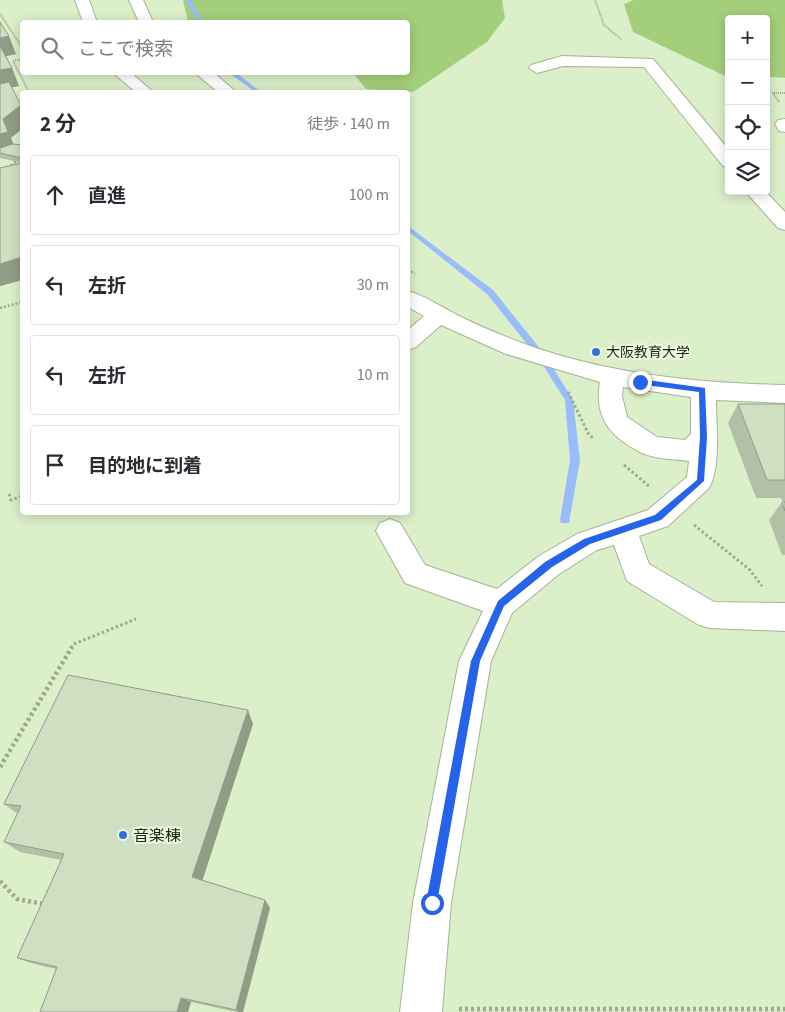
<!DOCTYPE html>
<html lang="ja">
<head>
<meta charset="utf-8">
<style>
	body { margin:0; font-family:"Source Sans 3","Noto Sans JP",sans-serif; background:#f7f7f7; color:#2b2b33 }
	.controls { position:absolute; right:15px; top:15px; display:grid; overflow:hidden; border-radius:5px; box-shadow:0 2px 12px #0003 }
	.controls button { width:45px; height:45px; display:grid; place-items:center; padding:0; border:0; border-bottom:1px solid #e1e1e2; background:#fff; color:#2b2b33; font:25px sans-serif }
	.stop { position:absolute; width:15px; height:15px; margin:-11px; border:4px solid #2563eb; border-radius:50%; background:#fff }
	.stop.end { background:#2563eb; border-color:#fff; box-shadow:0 1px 5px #0008 }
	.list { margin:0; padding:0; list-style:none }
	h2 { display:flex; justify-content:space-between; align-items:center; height:65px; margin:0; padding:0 20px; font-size:21px }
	h2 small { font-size:16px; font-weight:400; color:#7c7c81 }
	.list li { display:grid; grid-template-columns:32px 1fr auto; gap:15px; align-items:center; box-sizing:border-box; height:80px; margin:0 10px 10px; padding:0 10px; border:1px solid #e1e1e2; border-radius:5px }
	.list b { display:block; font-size:19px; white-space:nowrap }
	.list em { font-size:16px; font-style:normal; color:#7c7c81 }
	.icon { flex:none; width:28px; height:28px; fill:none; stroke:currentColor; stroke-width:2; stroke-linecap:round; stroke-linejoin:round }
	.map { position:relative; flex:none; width:785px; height:1012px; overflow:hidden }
	.search { position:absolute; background:#fff; box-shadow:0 2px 12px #0003; left:20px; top:20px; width:390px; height:55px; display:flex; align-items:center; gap:12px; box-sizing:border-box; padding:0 18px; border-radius:5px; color:#7c7c81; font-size:19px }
	.panel { position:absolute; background:#fff; box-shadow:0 2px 12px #0003; left:20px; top:90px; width:390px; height:425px; border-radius:5px }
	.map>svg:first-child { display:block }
	.built { fill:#dbefc9; fill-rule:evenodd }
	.forest { fill:#a4cf7a }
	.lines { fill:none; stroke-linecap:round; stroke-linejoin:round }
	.stream { fill:#98bdfa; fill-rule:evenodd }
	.minor-casing { stroke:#a5b497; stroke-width:2 }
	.path-far3 { stroke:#9daa91; stroke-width:2; stroke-dasharray:1 1; stroke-linecap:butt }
	.path-far2 { stroke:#9daa91; stroke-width:2.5; stroke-dasharray:2 2; stroke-linecap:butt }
	.path-far1 { stroke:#9daa91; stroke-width:3; stroke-dasharray:2.5 2.5; stroke-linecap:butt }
	.path { stroke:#9daa91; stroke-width:4.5; stroke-dasharray:3 3; stroke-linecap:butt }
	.minor { fill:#fff; fill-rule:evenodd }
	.wall { fill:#b2c0a6 }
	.shaded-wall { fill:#919c87 }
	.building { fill:#cfdfc1; stroke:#919c87 }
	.route { fill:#2563eb }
	.poi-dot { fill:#3371df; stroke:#ebfcdc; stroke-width:2 }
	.labels { text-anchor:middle; stroke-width:4; stroke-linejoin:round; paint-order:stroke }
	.poi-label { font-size:14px; fill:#1d2317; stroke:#ebfcdc; text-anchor:start }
	.near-poi-label { font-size:16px; fill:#1d2317; stroke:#ebfcdc; text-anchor:start }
</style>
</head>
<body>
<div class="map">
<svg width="785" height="1012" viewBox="0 0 785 1012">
	<rect width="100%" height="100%" fill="#ebfcdc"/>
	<path class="built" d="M0,0H633L624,4L725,76H729V191H766V78L785,79V1012H0ZM22,22H408V72H22ZM22,92H408V512H22Z"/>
	<path class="forest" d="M183,0H502L505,18L487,42L413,92L366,89L353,73L408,72V22H188Z
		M633,0H785V78L766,77V19H729V76H725L633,32L624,4Z"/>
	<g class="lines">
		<path class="stream" d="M185,0H191L203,22H199Z
			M228,72H235L261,92H255Z
			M408,226L493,290L545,355L573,400L580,460L569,523H561L560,520L570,460L565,400L539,359L487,294L408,231Z"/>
		<g class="minor-casing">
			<path id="minor" d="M75,0H89L97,22H83Z
				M129,0H143L153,22H139Z
				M562,56L653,59L729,150V167L723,166L644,67L563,66L537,73L529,68L531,65Z
				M112,72H130L153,92H136Z
				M194,72H213L236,92H218Z
				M785,119V132L779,131L775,124L778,120Z
				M745,191H765L785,212V230L778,228Z
				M408,291C426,296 443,308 459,316C479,326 501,335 522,343C606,374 696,383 785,385V403L716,400C716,424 721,467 709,488L668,526L639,536L649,564L714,602L785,603V631L710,628L699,625L627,581L614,545L597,550L559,574L512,613L491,661L451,903L442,1012H400L413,903L459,661L483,611L405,583L376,531L380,523L390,519L400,523L425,565L497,589L539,556L577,534L648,510L687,477L689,461C674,459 655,459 642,453C610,437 594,418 600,382L506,354L441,325L416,347L408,350V330L424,316L408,307ZM623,387L691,397V434L685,440L657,437L627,417L622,396Z"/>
		</g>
		<path class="path-far3" d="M595,0L604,25L622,40
			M0,14L22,47
			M22,59L13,61L29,92
			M779,102L773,93H785
			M16,161L22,156"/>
		<path class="path-far2" d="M8,168L18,160
			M408,269L415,274
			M0,308L22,302"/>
		<path class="path-far1" d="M568,392L589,435L593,438
			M624,465L650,487
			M9,494L11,500L22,496
			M123,512L124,516
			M694,525L750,570L762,586
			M71,648L74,644L136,619"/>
		<path class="path" d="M0,767L72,647
			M0,881L17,899L44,904
			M459,1009H785"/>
		<use href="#minor" class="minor"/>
	</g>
	<path class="wall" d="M0,22L16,54L6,56L12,68L19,86L12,87L11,138L13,144L22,145V280L0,286V168L18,164L19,162L0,158Z
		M738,404H785V555H782L769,520L782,502H783L781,498H756L728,423Z
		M253,724L202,880L265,900L270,908L243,1012H236L191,1002L188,1012H40L56,969L34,964L17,958L61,860L20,852L4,842L18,814L4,804Z"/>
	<path class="shaded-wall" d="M9,36L16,54L3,57L0,49V38Z
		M12,68L19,86L0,90V70Z
		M21,105L22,109V129L11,138L16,151L0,153V134L3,119Z
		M22,257V280L0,286V264Z
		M248,710L253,724L201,885L192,877Z
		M265,900L270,908L243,1012H239L236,1010Z
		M181,998L191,1002L188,1012H177Z"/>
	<path class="building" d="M0,22L9,36L0,38Z
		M0,46L12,68L0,70Z
		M9,82L21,105L3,119L8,132L0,134V84Z
		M13,144L22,145V158L0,153V148Z
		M22,163V257L0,264V168Z
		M738,404H785V480H767Z
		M782,502H785V511Z
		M68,675L248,710L192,877L265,900L236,1010L181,998L177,1012H40L57,967L17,958L64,854L4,842L21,806L4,804Z"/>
	<path class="route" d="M640,379L705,388L707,437L704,481L661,520L590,544L552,567L504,606L480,661L437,903L432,909L426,903L471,661L498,601L545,562L584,539L655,515L697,480L700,437L699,392L638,384V380Z"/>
	<g class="poi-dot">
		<circle cx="596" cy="352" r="5"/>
		<circle cx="123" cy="835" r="5"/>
	</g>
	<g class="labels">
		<g class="poi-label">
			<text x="606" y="357">大阪教育大学</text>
		</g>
		<g class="near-poi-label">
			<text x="133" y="841">音楽棟</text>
		</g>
	</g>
</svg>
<div class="controls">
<button>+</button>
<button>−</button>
<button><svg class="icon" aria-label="locate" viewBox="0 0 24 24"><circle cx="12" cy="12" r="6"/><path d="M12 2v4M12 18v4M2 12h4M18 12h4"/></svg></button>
<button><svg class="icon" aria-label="layers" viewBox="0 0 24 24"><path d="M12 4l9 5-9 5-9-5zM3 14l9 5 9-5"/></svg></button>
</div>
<div class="stop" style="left:432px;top:903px"></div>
<div class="stop end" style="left:640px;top:382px"></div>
<div class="search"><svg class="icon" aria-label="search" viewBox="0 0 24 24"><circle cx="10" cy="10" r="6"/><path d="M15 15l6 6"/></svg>ここで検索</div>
<section class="panel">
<h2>2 分<small>徒歩 · 140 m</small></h2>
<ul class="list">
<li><svg class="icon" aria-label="ahead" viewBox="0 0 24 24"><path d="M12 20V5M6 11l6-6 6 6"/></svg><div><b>直進</b></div><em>100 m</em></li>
<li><svg class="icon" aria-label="left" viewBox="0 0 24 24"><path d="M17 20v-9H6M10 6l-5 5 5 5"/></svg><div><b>左折</b></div><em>30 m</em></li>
<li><svg class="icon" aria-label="left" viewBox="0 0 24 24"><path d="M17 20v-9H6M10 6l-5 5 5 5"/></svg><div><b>左折</b></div><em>10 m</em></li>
<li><svg class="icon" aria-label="arrive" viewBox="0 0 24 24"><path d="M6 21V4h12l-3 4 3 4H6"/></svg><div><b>目的地に到着</b></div></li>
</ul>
</section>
</div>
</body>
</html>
